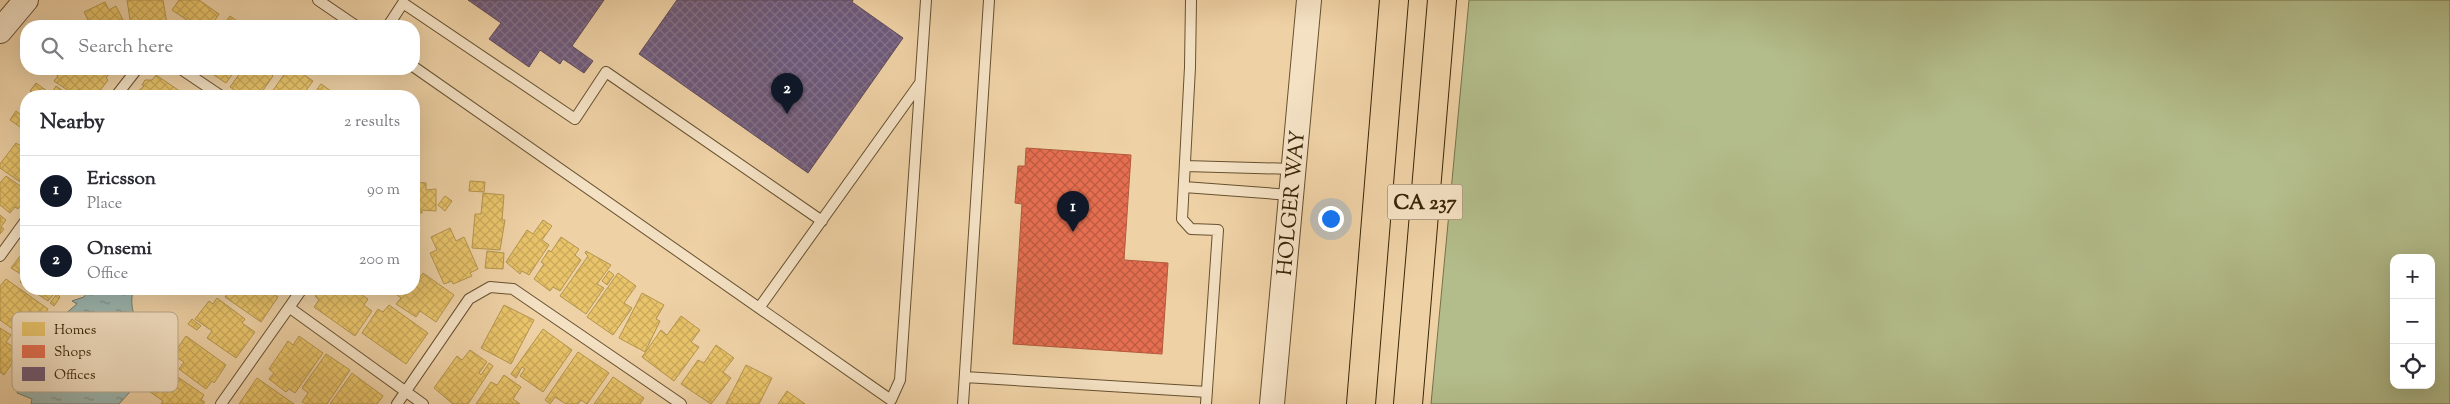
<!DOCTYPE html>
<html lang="en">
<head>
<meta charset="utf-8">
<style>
	body { margin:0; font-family:"Sorts Mill Goudy",serif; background:#f7f7f7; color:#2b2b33 }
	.controls { position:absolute; right:15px; bottom:15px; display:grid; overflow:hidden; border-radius:10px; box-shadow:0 5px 20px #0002 }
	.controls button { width:45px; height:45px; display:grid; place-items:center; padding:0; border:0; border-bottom:1px solid #e1e1e2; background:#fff; color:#2b2b33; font:25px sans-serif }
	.you { position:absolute; left:1330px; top:218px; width:18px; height:18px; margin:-12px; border:4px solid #fff; border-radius:50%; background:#1a73e8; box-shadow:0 0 0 8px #1a73e833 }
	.badge { display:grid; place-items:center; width:32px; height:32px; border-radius:50%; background:#111827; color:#fff; font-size:16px; font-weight:700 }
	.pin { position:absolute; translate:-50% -41px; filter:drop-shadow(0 1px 2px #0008) }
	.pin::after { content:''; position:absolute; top:26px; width:18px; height:15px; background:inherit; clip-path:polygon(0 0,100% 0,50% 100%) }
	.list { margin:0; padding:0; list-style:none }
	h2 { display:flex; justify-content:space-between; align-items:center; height:65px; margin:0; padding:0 20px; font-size:21px }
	h2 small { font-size:16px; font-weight:400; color:#7c7c81 }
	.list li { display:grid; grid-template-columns:32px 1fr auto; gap:15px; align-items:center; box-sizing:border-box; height:70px; padding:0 20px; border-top:1px solid #e1e1e2 }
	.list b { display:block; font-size:19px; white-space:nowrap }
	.list p { margin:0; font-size:16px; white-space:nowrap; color:#7c7c81 }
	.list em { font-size:16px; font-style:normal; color:#7c7c81 }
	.icon { flex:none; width:28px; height:28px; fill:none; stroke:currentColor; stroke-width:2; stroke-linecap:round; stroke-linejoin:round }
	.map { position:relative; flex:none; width:2450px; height:404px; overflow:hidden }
	.search { position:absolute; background:#fff; box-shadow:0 5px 20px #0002; left:20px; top:20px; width:400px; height:55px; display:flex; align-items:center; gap:12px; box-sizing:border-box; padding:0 18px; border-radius:20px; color:#7c7c81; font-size:19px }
	.panel { position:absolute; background:#fff; box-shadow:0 5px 20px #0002; left:20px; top:90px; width:400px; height:205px; border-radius:20px }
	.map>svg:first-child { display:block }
	.grass { fill:#b3bd8b; stroke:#76724a; fill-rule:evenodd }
	.water { fill:url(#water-ripples); stroke:#747c6c }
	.homes { fill:url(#homes-cross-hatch); stroke:#b4954d }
	.shops { fill:url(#shops-cross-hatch); stroke:#b3593b }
	.offices { fill:url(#offices-cross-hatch); stroke:#5e4a58 }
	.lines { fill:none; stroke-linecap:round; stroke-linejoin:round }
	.service-casing { stroke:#67512f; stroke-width:12 }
	.tertiary-casing { stroke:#67512f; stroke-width:26 }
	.motorway-casing { stroke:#3a2608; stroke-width:30 }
	.service { stroke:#f4e1c4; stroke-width:10 }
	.tertiary { stroke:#f4e1c4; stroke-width:24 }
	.motorway { stroke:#eed1a5; stroke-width:28 }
	.labels { text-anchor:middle; stroke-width:5; stroke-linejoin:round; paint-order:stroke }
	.shield { fill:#f4e1c4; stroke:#725e40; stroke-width:1 }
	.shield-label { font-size:20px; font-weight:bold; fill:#3a2608 }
	.street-label { font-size:21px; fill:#3a2608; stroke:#f4e1c4 }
	.key { fill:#f4e1c4; stroke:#bca98c; stroke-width:1 }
	.key-label { font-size:14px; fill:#3a2608 }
</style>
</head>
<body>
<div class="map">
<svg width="2450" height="404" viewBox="0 0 2450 404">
	<defs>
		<pattern id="water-ripples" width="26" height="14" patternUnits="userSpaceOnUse" patternTransform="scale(1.25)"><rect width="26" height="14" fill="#9bb5af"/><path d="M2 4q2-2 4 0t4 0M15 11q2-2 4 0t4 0" fill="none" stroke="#7f938c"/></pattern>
		<pattern id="homes-cross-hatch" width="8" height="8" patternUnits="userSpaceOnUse" patternTransform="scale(1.25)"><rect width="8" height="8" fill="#e9c46a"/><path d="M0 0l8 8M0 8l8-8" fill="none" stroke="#c9a85a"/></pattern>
		<pattern id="shops-cross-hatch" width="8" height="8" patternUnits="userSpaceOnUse" patternTransform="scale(1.25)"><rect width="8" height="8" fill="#e76f51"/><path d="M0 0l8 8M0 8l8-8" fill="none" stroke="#bc5b41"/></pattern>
		<pattern id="offices-cross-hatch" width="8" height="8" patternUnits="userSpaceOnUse" patternTransform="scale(1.25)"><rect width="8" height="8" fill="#6d597a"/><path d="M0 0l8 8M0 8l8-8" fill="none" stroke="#837289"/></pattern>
	</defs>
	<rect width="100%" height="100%" fill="#eed1a5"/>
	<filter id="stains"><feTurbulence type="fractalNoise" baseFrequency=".004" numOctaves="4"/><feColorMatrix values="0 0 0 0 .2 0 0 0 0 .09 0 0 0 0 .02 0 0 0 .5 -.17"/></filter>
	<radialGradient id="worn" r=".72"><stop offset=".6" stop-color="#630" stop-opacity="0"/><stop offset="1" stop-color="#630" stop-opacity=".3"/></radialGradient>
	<path class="grass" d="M1469,0H2450V404H1431ZM2394,258H2431V385H2394Z"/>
	<path class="water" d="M89,289H139L133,291C129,307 135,323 147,334L133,342L134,345L144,343L136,354L142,356L146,369L138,383L119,404H31L32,399L17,393L27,358L41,345L45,348L49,341L56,340L58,332L55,328H59L64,315L77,304L72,301L84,297Z"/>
	<path class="homes" d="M127,0H163L167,24L131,26Z
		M179,0H199L219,14L211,26H186L190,22L172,10Z
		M105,2L109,10L116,6L126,26H91L84,12Z
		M230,16L244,26H222Z
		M104,69L110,73L106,78L108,80L96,96H90L79,89L75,95L54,81L58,76L50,70Z
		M205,69H236L226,83Z
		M243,69H269L267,71L273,76L259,96H243L230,87Z
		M288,69H296L313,81L302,96H269Z
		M156,75L187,96H137L136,93L144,86L142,85L145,80H152Z
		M36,83L51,94L56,86L70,96H36L30,91Z
		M321,84L338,96H312Z
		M16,111L26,119V140L22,137L26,131L10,120Z
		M16,143L26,149V186L0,168V164Z
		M6,176L26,190L22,199L24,200L18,209L15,207L10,213L0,205V183Z
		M470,181L485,182L484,192L469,191Z
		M414,182L426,183V190L436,189V211L422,210V213H418V210L414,211Z
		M483,193L504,195L502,220H505L500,250L472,248L475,214H481Z
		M445,196L452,201L445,211L438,205Z
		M0,215L6,220L1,227L4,229L0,234Z
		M543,220L552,226L542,240L549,245L529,275L522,271L520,274L506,262L527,230L533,234Z
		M450,228L456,241L464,237L478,269L470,273L472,276L453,284L452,281L444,284L430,253L437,250L431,237Z
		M561,237L579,249L575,255L581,260L560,291L553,287L550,291L534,279L544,264L541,262L549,250L551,252Z
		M26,248V286L20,282L24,276L11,268Z
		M487,251L504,253L503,269L485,268Z
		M586,251L611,265L597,284L604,288L586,314L560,296L588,256L585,253Z
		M609,271L614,275L607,285L602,281Z
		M423,273L454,295L436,322L420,311L416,317L396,304L401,298L393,292L395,289H414V277L418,280Z
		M618,273L636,286L624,303L632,308L613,335L587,317Z
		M6,279L48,309L27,339L0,320V286Z
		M30,289H58L48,301Z
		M231,289H266L278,297L261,322L225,297Z
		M320,289H353L368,299L364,305L372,311L355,336L314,307L319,300L315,296Z
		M642,293L664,305L656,319L660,321L645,352L619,338Z
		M57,294L60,297L54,306L50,303Z
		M217,298L245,319L242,323L255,332L236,358L207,338L212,331L195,319L209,301L213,304Z
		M389,305L428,333L406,364L362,333L378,309L383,312Z
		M504,305L534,320L511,364L481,348Z
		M681,316L700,330L691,342L699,347L674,381L642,357L661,330L667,335Z
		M192,319L201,326L197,330L188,324Z
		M0,328L11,335L6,342L20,352L4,375L0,372Z
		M543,329L572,350L543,392L520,376L525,369L522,367L516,378L511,374Z
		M186,336L226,365L214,383L212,381L206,389L179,369L184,362L173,355Z
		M299,336L323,353L295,393L289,389L286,392L269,379L274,373L269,369L288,341L293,345Z
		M716,345L734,358L723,372L731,378L711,404L681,384L698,360L704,363Z
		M470,350L487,362L479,373L481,375L489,363L493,366L468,404H453L434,388L457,356L462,360Z
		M578,352L609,373L587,404L581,400L578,404H566L555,397L550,404L545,400Z
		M326,354L350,370L327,404H306L302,402L308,393L302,388Z
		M746,365L772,378L759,404H726Z
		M159,371L166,376L169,371L204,395L201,400L205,402L203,404H161L163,401L146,389Z
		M352,373L383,396L377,404H330Z
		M504,375L521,387L513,399L520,404H476L491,382L497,385Z
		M613,377L644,398L640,404H594Z
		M257,378L294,404H239Z
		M787,391L805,404H778Z"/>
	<path class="shops" d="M1026,148L1131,155L1124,260L1168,263L1162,354L1013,344L1022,204L1015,203L1018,166H1025Z"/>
	<path class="offices" d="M468,0H604L572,46L593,61L584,73L563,59L560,64L540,50L529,67L489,39L501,23Z
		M677,0H853L852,2L903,38L808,173L639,54Z"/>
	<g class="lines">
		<g class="service-casing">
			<path id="service" d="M318,0L356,26
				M1191,0L1190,67L1182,219L1191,229L1218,230L1206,404
				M388,26L403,3L575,119L606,72L822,221
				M414,67L891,400L900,380L926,0
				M181,69L221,96
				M116,96L137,69
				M1185,166L1293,169
				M1184,187L1291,195
				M0,256L26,220
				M290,308L423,404
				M759,308L920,83
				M965,377L1207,392
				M221,404L302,289
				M397,404L469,299L490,287L513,289L681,404
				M963,404L989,0"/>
		</g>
		<g class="tertiary-casing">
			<g id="tertiary">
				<path d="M0,31L26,0"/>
				<path id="s1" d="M1272,404L1309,0"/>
			</g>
		</g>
		<g class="motorway-casing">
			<path id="motorway" d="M1361,404L1394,0
				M1408,404L1442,0"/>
		</g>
		<use href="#service" class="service"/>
		<use href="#tertiary" class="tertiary"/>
		<use href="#motorway" class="motorway"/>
	</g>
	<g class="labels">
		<rect class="shield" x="1387.5" y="184.5" width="75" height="35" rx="4"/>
		<g class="shield-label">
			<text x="1425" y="209">CA 237</text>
		</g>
		<g class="street-label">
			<text dy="7" stroke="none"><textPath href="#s1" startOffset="202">HOLGER WAY</textPath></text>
		</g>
	</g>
	<rect x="12" y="312" width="166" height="80" rx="8" class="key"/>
	<rect x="22" y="322" width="23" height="14" fill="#e9c46a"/>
	<rect x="22" y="345" width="23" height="13" fill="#e76f51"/>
	<rect x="22" y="367" width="23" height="14" fill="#6d597a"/>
	<g class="key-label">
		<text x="54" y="334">Homes</text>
		<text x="54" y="356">Shops</text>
		<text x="54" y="379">Offices</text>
	</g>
	<rect width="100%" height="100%" filter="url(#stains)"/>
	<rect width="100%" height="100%" fill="url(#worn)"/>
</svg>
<div class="controls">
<button>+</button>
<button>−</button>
<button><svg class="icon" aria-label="locate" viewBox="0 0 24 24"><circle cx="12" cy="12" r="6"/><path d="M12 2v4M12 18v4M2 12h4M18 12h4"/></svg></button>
</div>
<div class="you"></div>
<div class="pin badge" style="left:1073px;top:232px">1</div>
<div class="pin badge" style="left:787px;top:114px">2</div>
<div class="search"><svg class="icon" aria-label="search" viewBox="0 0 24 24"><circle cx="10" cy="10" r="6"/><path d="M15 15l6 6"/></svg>Search here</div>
<section class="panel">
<h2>Nearby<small>2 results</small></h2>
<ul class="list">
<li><span class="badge">1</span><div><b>Ericsson</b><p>Place</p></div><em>90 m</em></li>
<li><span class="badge">2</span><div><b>Onsemi</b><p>Office</p></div><em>200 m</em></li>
</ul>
</section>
</div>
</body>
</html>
